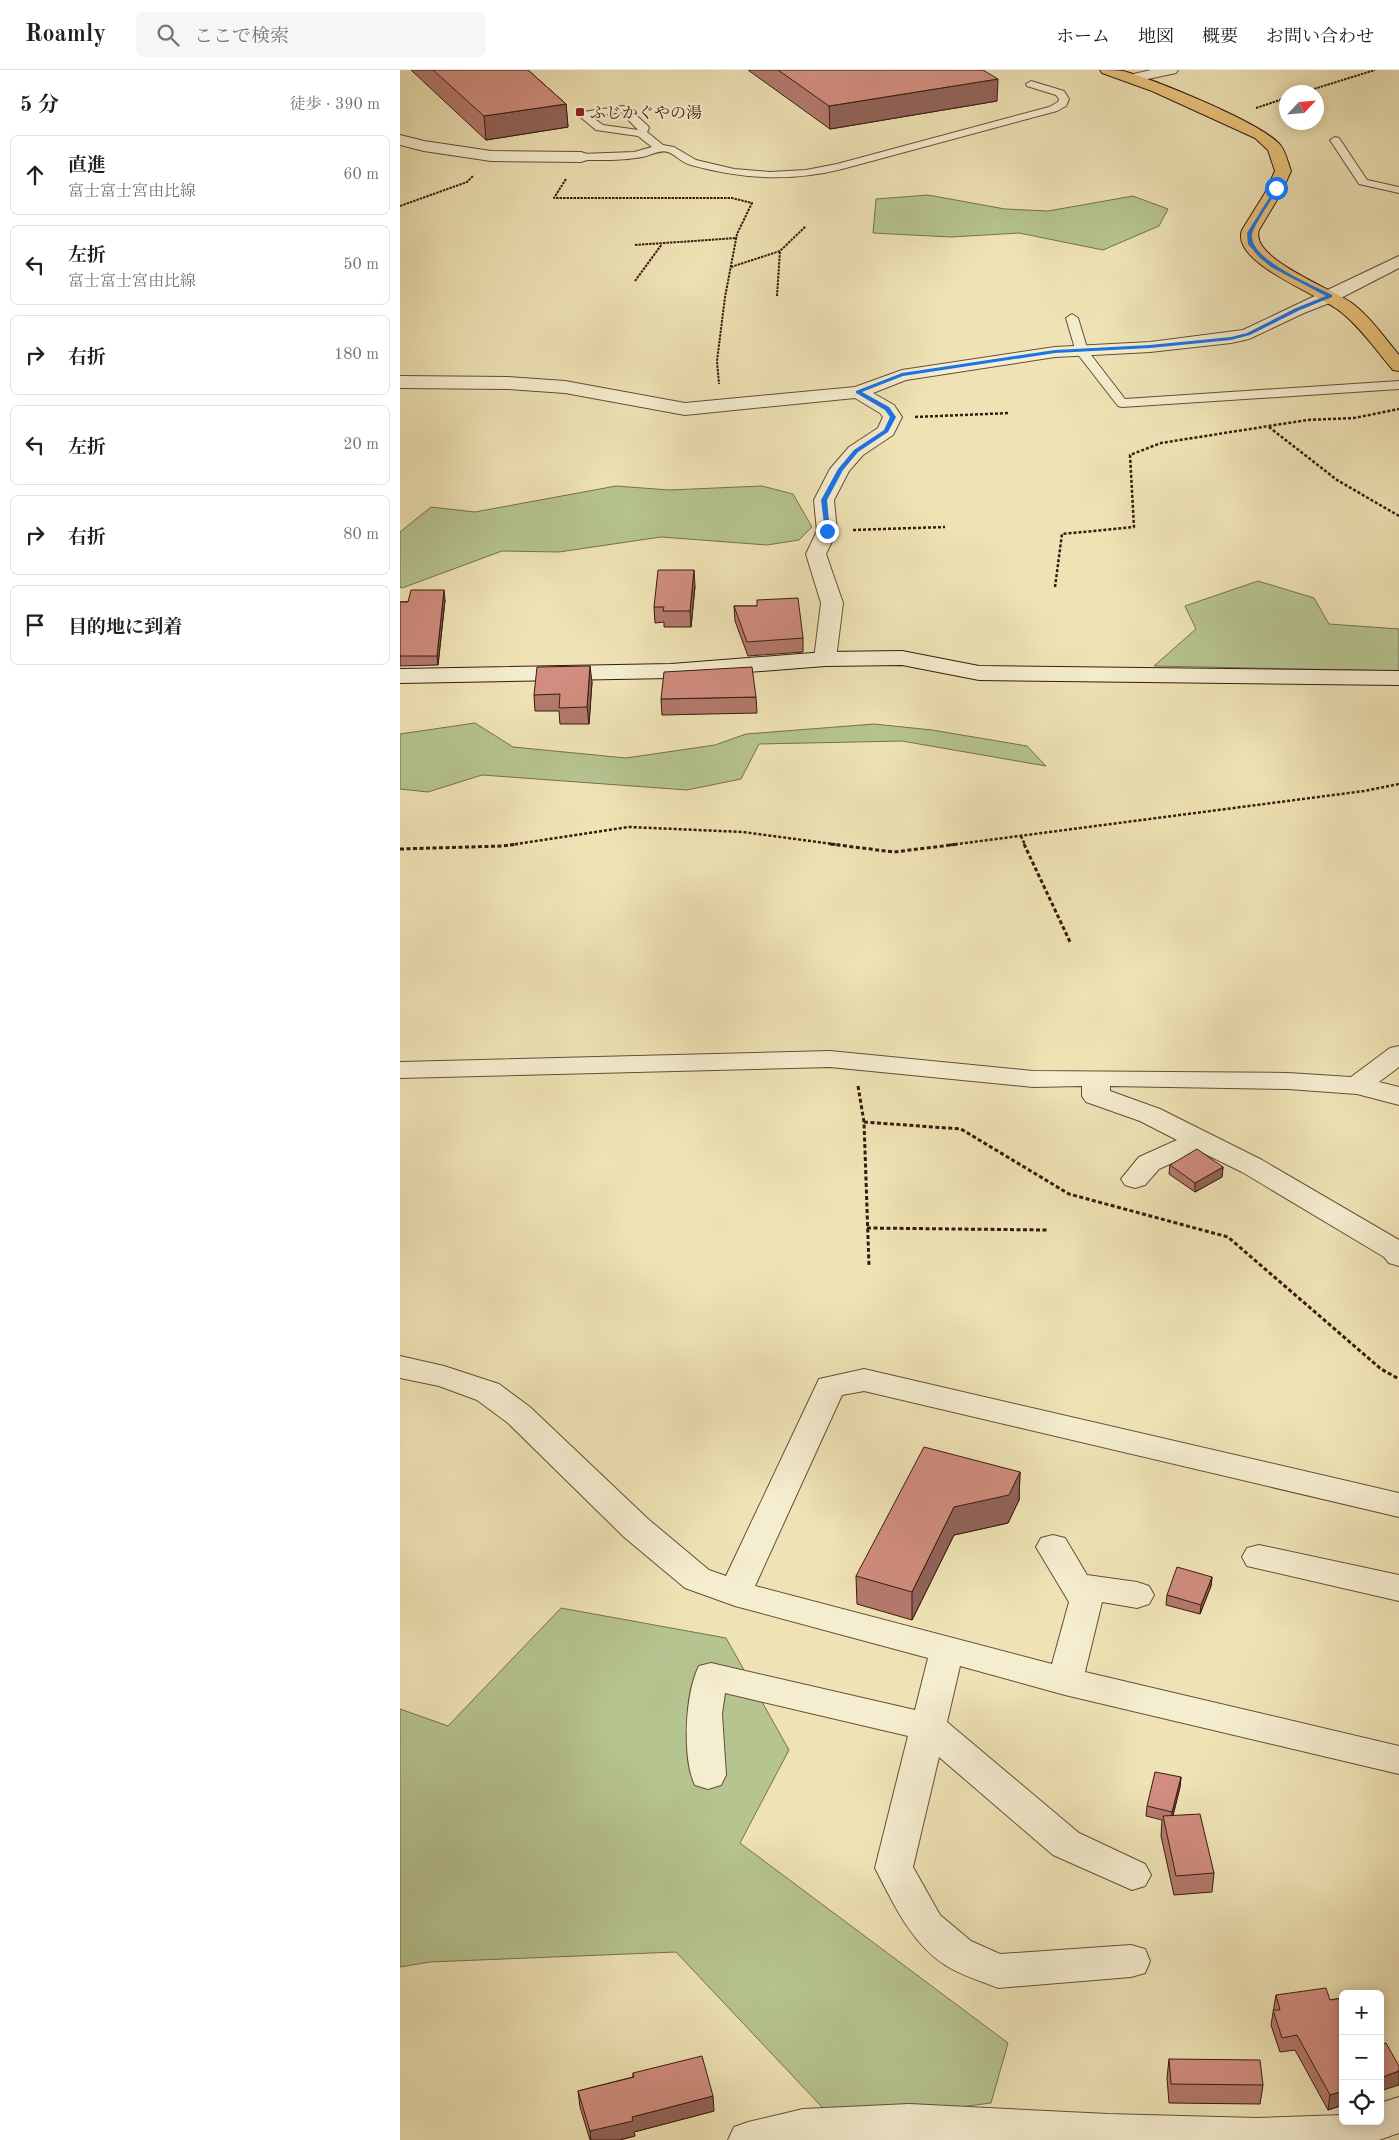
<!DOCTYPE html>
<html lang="ja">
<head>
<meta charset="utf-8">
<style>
	body { margin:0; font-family:"Old Standard TT","Noto Serif JP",serif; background:#f6f6f6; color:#202124 }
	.controls { position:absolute; right:15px; bottom:15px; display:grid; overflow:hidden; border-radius:8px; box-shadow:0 2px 12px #0003 }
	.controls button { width:45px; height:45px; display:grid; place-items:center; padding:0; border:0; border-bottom:1px solid #e0e0e0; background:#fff; color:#202124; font:25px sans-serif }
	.compass { position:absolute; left:879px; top:15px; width:45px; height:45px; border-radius:50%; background:#fff; box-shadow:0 2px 12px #0003; rotate:64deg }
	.stop { position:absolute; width:15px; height:15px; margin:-11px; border:4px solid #1a73e8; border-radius:50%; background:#fff }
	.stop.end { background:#1a73e8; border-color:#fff; box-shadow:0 1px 5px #0008 }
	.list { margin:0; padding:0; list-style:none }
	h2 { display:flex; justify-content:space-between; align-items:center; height:65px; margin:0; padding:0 20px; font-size:21px }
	h2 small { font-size:16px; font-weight:400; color:#757577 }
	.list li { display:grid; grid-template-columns:32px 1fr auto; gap:15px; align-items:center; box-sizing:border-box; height:80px; margin:0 10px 10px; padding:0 10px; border:1px solid #e0e0e0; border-radius:8px }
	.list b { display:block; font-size:19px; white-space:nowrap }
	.list p { margin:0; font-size:16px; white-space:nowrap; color:#757577 }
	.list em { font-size:16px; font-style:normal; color:#757577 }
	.icon { flex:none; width:28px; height:28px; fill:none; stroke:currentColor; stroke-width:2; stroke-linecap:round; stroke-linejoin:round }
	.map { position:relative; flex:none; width:999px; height:2070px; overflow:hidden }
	header { display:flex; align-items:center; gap:30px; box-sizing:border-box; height:70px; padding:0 25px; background:#fff; border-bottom:1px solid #e0e0e0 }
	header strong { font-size:24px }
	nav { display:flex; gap:28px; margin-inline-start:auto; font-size:18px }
	.search { width:350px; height:45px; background:#f6f6f6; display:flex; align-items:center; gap:12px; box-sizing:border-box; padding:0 18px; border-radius:8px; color:#757577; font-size:19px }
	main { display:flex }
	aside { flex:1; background:#fff }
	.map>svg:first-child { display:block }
	.green { fill:#b6c490; stroke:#76704f }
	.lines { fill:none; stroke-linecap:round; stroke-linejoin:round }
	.lane-casing { stroke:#644e38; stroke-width:2 }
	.street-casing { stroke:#644e38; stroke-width:2 }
	.secondary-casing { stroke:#361c0e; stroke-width:2 }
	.primary-casing { stroke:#361c0e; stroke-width:2 }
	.path-far2 { stroke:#361c0e; stroke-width:2; stroke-dasharray:2.5 1; stroke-linecap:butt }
	.path-far1 { stroke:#361c0e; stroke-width:2.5; stroke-dasharray:3 2; stroke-linecap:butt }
	.path { stroke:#361c0e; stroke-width:3; stroke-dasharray:4 2.5; stroke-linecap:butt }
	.lane { fill:#f5edcf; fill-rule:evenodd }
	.street { fill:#f5edcf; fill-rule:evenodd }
	.secondary { fill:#f5edcf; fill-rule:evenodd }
	.primary { fill:#e8c27a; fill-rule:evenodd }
	.wall { fill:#b4796d; stroke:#361c0e }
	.shaded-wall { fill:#926359; stroke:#361c0e }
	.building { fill:#d18d7f; stroke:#361c0e }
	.route { fill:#1a73e8 }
	.poi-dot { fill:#8f2418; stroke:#f5edcf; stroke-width:2 }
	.labels { text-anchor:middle; stroke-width:4.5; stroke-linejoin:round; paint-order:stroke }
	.far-poi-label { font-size:16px; fill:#361c0e; stroke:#f5edcf; text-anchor:start }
</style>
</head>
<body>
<header>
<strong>Roamly</strong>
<div class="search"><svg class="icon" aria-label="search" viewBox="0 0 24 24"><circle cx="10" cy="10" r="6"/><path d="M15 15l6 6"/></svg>ここで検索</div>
<nav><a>ホーム</a><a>地図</a><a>概要</a><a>お問い合わせ</a></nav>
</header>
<main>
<aside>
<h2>5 分<small>徒歩 · 390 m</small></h2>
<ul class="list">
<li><svg class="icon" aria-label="ahead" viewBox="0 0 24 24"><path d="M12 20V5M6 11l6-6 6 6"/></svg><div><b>直進</b><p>富士富士宮由比線</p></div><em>60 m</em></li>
<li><svg class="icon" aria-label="left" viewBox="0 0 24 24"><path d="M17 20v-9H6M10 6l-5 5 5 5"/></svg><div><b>左折</b><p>富士富士宮由比線</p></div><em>50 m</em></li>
<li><svg class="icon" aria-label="right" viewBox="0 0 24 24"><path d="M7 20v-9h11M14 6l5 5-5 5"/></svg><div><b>右折</b></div><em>180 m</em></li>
<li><svg class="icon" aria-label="left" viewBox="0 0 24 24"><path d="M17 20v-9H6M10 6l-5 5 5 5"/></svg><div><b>左折</b></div><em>20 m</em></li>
<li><svg class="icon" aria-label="right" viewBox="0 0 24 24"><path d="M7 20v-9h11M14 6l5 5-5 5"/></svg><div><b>右折</b></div><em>80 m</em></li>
<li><svg class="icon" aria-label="arrive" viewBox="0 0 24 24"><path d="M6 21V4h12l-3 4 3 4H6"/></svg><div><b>目的地に到着</b></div></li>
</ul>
</aside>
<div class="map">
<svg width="999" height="2070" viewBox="0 0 999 2070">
	<rect width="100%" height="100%" fill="#efe3b5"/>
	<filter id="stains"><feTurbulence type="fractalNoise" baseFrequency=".004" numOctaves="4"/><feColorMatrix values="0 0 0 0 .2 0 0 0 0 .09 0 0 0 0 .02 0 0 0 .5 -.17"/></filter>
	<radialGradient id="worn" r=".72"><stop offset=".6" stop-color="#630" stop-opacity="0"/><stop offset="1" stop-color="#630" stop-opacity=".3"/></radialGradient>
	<path class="green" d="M528,125L605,139L648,141L733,126L768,139L759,156L703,180L619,163L551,167L473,163L476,129Z
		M216,416L269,420L362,416L393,424L412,457L399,470L367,475L261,467L159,482L102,481L2,518L0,517V462L31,437L75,442Z
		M858,511L914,528L929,554L999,559V601L754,596L796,559L785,536Z
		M75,653L113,677L226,688L315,675L346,664L474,654L532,660L627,676L646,696L502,671L359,674L341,709L287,720L82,705L28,722L0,719V664Z
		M161,1538L326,1568L389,1680L340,1773L608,1973L591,2033L437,2053L276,1882L30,1892L0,1897V1639L48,1656Z"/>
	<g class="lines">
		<g class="lane-casing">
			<path id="lane" d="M631,11L664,21L669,29L666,36L657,41L442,99C391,112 341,109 291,95C282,93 276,85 268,82C260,79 250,86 242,87C222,91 201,90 181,90L176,87L181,84L234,82L252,77L238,66L196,60L178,45L183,42L223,36L227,37L248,56L249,58L247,62L263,75L274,77L296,90L334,99L370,102L406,100L437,94L649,37L658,32L659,29L656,25L627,16L626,14ZM221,42L238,60L203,55L192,47Z
				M935,67L939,68L967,110L999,117V123L959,114L930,70Z
				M672,244L678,248L688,281L725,329L999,311V319L722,337L718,336L676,282L666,248Z"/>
		</g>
		<g class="street-casing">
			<path id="street" d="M751,0H778L776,3L734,12L729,11L727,8L729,5Z
				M0,65L24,71L91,81L181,82L187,84L189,87L187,90L181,92L91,91L24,81L0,75Z
				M999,186V198L937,230L904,243L849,269L831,273L750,282L655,287L506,310L473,323L494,335L502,347L493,365L463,385L449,401L434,430L437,461L426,484L443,533L436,589L433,594L425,596L417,594L414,589L421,533L406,484L417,461L414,430L430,399L449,377L478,358L483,347L480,343L455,328L285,345L165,323L108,319L0,318V306L108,307L165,311L285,333L455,317L502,300L655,277L750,272L843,260Z
				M999,976V997L979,1012L999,1017V1035L957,1024L888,1019L710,1016V1021L760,1039L862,1090L999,1170V1196L989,1193L984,1187L842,1102L799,1081L759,1099L745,1115L735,1118L725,1115L721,1109L739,1087L777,1070L740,1051L686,1032L682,1026V1016L633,1017L430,997L0,1008V992L430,981L633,1001L888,1003L951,1007L990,978Z
				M0,1286L44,1296L99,1314L130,1337L248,1449L309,1500L326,1506L419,1309L464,1299L999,1423V1447L464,1321L442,1325L355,1516L652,1594L669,1532L636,1477L641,1468L653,1465L665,1468L687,1505L737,1512L749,1516L754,1525L749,1534L737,1538L702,1532L685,1602L999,1676V1704L665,1625L560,1596L547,1652L679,1763L745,1794L751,1805L745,1816L732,1820L653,1785L539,1687L513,1797L540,1845L571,1871L600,1884L731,1875L745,1879L750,1891L745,1903L731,1907L598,1918C581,1911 560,1905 545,1895C511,1873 493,1833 475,1798L508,1666L325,1623L322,1644L326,1705L321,1715L308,1719L295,1715C282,1689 285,1623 299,1596L311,1593L515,1640L528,1588L335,1536L285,1518L224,1467L108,1353L77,1330L39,1316L0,1308Z
				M859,1475L999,1505V1531L847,1496L842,1487L847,1478Z
				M999,2027V2063L979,2070H328L334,2057L348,2052L403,2039L509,2034L708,2044L857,2048L943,2045V2051H980V2033Z"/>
		</g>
		<g class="secondary-casing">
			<path id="secondary" d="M502,581L579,596L999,601V615L579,610L502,595L425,596L271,608L0,613V599L271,594L425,582Z"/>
		</g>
		<g class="primary-casing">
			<path id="primary" d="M700,0C707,0 716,0 723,1C753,9 865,54 881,76C886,83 888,93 891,101L881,123L859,160C849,189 934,219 953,234C971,248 984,267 999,285V301L993,300C976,280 961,258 941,242C921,225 830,193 842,160L865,123L875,101L868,80L855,68L752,21L702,3Z"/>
		</g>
		<path class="path-far2" d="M904,22L975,0
			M856,38L886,28
			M166,109L154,128H332L352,133L337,164L325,227L317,291L319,314
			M0,136L67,112L73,106
			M235,175L337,168
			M331,197L380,181L406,156
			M235,211L262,174
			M377,226L380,181"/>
		<path class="path-far1" d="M515,347L610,343
			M869,357L937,410L999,446
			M453,460L545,457
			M655,517L662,464L734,457L730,385L761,373L907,350L954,348L999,339
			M621,766L625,775
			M110,775L229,757L343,762L440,775
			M550,775L964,721L999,714"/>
		<path class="path" d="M430,774L494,782L559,774
			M624,774L671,874
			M0,779L102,776L118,774
			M458,1016L464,1052L469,1196
			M464,1052L561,1059L669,1124L828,1167L981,1299L999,1309
			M467,1158L647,1160"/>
		<use href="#lane" class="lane"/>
		<use href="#street" class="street"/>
		<use href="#secondary" class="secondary"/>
		<use href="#primary" class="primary"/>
	</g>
	<path class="wall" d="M11,0H128L166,34L168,57L86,70Z
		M348,0H583L597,31L430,59Z
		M295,516L291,557H264V552L255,553L254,537Z
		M45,530L38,595L0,596V532Z
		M334,536H357L403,568V582L348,586L335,551Z
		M192,612L189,654H160L159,641H135L134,625Z
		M356,627L357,643L262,645L261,629Z
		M770,1095L823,1097L822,1107L795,1122L769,1104Z
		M620,1402L619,1430L608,1453L554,1465L512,1550L457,1534L456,1506Z
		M812,1507L811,1516L800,1544L766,1535L767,1525Z
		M781,1707L780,1717L773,1746L814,1803L812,1822L774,1825L761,1766L762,1750L746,1746L747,1736Z
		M876,1925L930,1930L943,1928V2035L928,2040L895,1980L880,1982L871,1955Z
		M769,1989L863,2015L860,2034L769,2033L767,2008Z
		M233,2003L314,2041L234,2062L235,2066L219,2070H190L180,2037L178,2021L233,2007Z"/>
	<path class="shaded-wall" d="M598,9L597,31L430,59L429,36Z
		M166,34L168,57L86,70L84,46Z
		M294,500L295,516L291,557L290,541Z
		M44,520L45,530L38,595L37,586Z
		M190,596L192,612L189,654L187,637Z
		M823,1097L822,1107L795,1122V1113Z
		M620,1402L619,1430L608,1453L554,1465L512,1550V1522L554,1437Z
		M812,1507L811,1516L800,1544L801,1535Z
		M781,1707L780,1717L771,1752L772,1742Z
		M999,2001V2015L980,2021V2008Z
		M943,2021V2035L928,2040L930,2025Z
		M313,2026L314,2041L234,2062L235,2066L219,2070H191L190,2061L232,2047Z"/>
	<path class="building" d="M33,0H128L166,34L84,46Z
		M378,0H583L598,9L429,36Z
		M258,500H294L290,541H263L264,537H254Z
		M11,520H44L37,586H0V532H8Z
		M398,528L403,568L347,572L334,536H357V530Z
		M190,596L187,637L159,638L160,624L134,625L137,597Z
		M352,597L356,627L261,629L264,602Z
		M797,1079L823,1097L795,1113L770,1095Z
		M524,1377L620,1402L609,1425L554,1437L512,1522L456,1506Z
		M777,1497L812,1507L801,1535L767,1525Z
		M755,1702L781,1707L772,1742L747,1736Z
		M800,1744L814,1803L776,1806L763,1746Z
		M926,1918L930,1930L943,1928V2021L930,2025L897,1965L882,1968L873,1940H880L876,1925Z
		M986,1973L999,1996V2001L980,2008V1975Z
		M302,1986L313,2026L232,2047L233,2051L190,2061L178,2021L234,2007L233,2003Z
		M769,1989L860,1990L863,2015L771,2014Z"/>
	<path class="route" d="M876,117L879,118C873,127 853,157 852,165C850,190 913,215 932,225V227L900,240L850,265L831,270L750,278L655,283L503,306L462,322L489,337L496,347L488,362L458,382L443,400L427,430L430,461L425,462L421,430L438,399L454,380L484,360L490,347L485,340L456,323V321L502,303L655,280L750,275L831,267L847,263L896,238L926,226L871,197L859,187L848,174L847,163Z"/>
	<rect class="poi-dot" x="175" y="37" width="10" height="10" rx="2.5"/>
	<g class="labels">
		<g class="far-poi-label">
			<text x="190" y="48">ふじかぐやの湯</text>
		</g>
	</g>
	<rect width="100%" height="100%" filter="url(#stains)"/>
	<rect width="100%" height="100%" fill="url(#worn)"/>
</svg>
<div class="controls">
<button>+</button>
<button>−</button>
<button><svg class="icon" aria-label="locate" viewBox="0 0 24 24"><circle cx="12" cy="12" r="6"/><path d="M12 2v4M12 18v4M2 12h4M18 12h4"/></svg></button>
</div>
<svg class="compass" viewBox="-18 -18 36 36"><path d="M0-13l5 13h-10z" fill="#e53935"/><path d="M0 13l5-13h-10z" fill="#757577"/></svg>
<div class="stop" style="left:876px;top:118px"></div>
<div class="stop end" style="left:427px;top:461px"></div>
</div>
</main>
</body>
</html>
